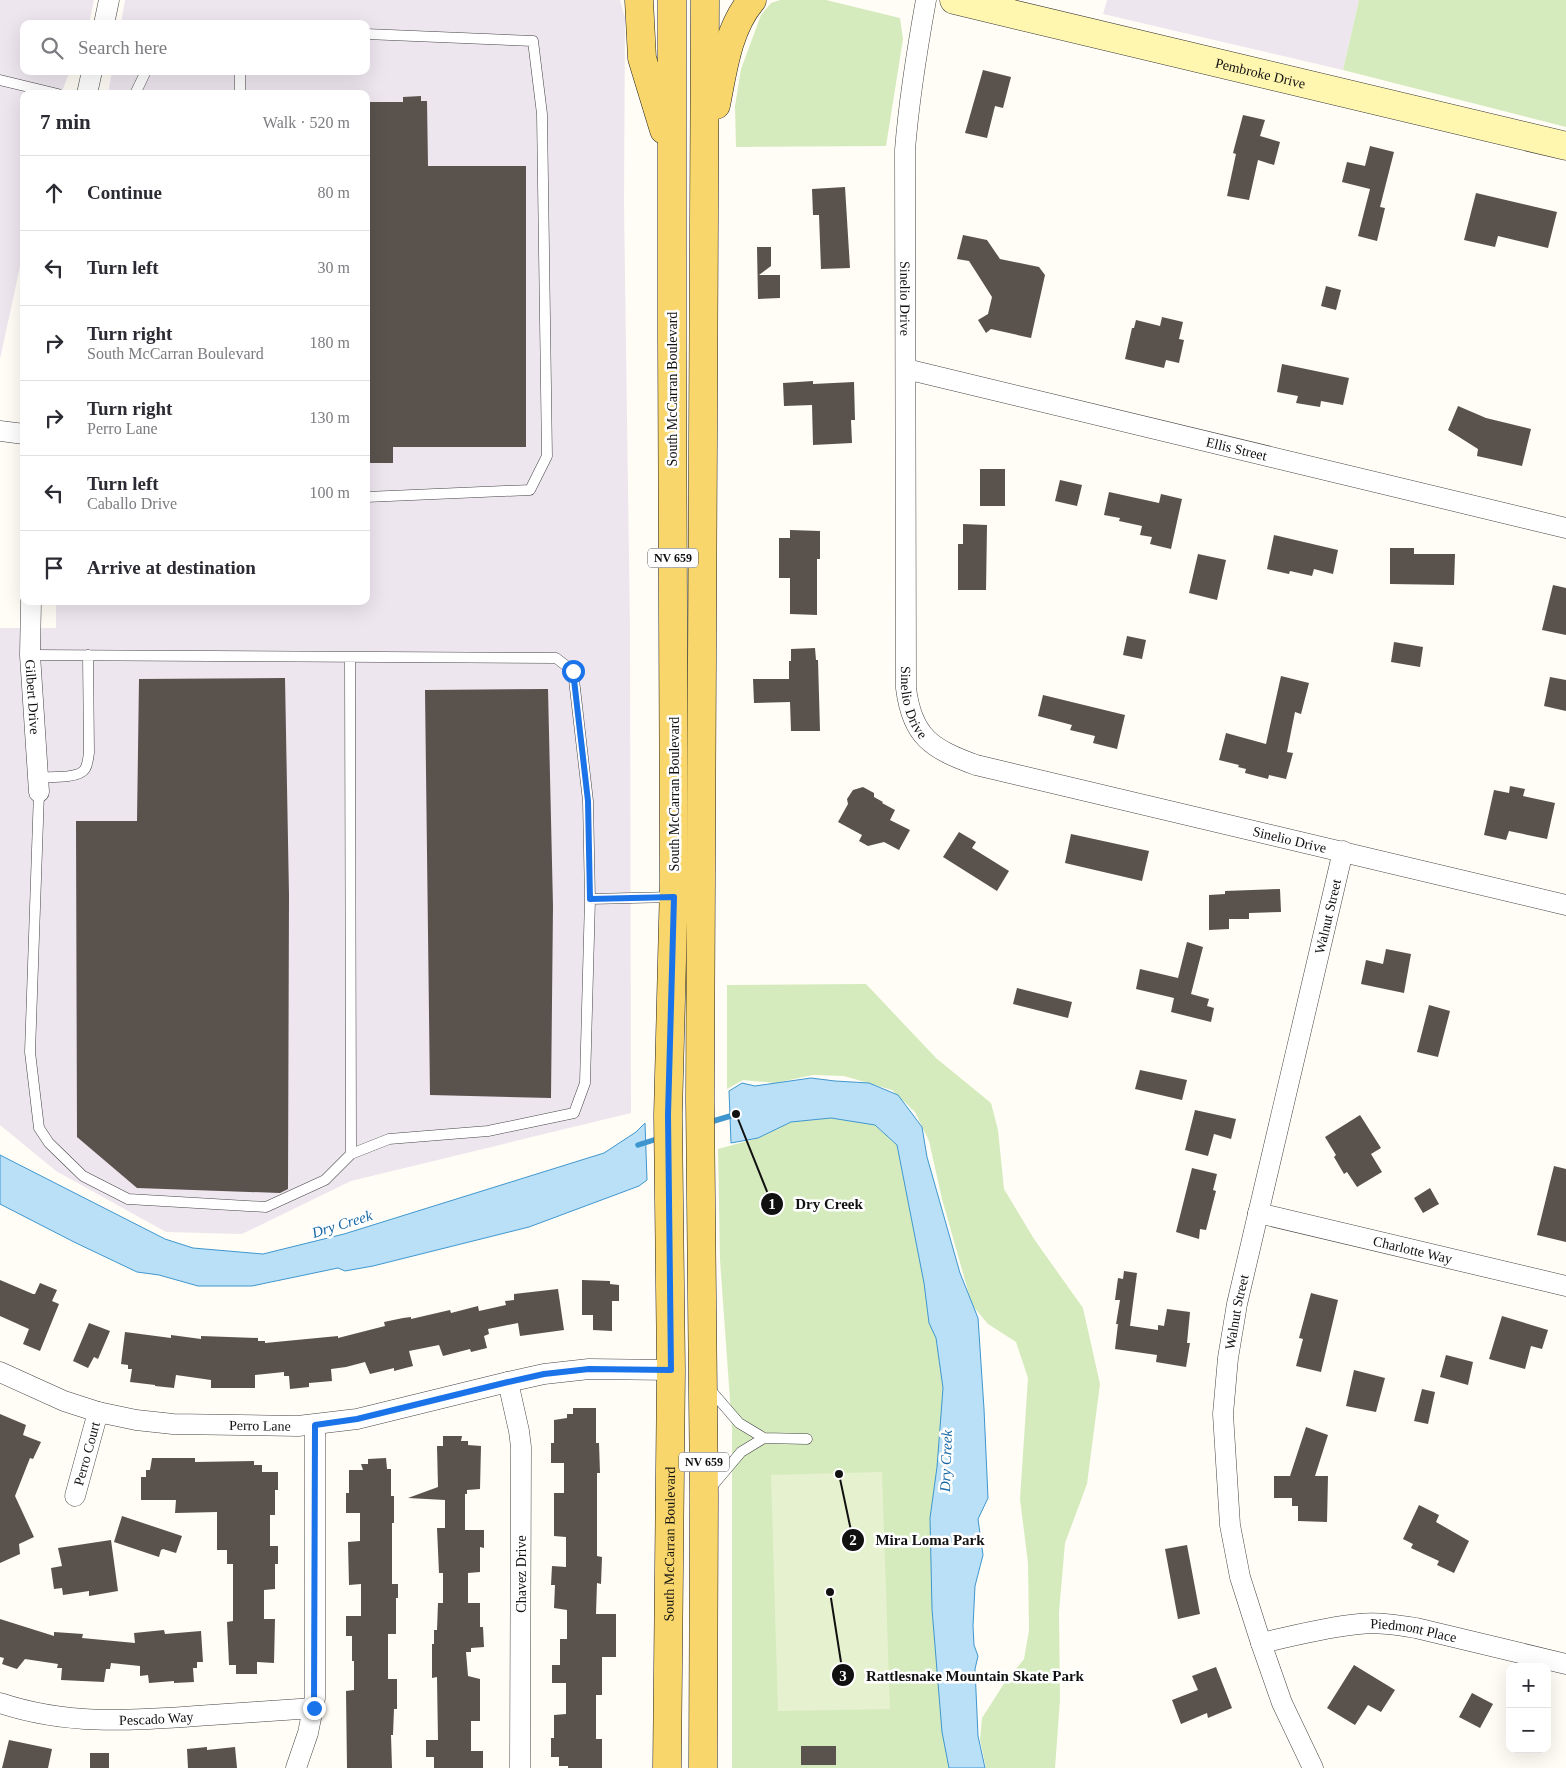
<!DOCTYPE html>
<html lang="en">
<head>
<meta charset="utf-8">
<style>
	body { margin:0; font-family:"Times New Roman",serif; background:#f2f2f3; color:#2b2b33 }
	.controls { position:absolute; right:15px; bottom:15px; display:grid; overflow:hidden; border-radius:10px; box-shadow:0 5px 20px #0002 }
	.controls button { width:45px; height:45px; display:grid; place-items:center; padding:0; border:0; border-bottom:1px solid #e1e1e2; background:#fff; color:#2b2b33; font:25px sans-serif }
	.stop { position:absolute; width:15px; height:15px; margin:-11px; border:4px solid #1a73e8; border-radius:50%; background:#fff }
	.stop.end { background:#1a73e8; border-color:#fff; box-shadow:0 1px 5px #0008 }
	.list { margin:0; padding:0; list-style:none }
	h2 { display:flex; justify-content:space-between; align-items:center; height:65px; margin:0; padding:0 20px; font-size:21px }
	h2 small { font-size:16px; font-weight:400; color:#7c7c81 }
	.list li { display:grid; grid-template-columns:32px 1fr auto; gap:15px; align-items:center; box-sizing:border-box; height:75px; padding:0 20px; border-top:1px solid #e1e1e2 }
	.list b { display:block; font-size:19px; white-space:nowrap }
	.list p { margin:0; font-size:16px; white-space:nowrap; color:#7c7c81 }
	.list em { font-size:16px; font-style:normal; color:#7c7c81 }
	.icon { flex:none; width:28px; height:28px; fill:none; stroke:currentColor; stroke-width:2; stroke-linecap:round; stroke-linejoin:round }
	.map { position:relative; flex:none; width:1566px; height:1768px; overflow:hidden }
	.search { position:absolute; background:#fff; box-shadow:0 5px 20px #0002; left:20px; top:20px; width:350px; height:55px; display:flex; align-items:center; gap:12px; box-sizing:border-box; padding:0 18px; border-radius:10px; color:#7c7c81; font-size:19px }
	.panel { position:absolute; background:#fff; box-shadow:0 5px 20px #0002; left:20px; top:90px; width:350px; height:515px; border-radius:10px }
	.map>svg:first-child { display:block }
	.industrial { fill:#eee6ef }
	.green { fill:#d5ebbd }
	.pitch { fill:#e6f2cf }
	.water { fill:#b9e0f7; stroke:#3f96cf }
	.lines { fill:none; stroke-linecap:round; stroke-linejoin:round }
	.stream { stroke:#3f96cf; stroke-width:5.5 }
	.building { fill:#5a524d }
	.lane-casing { stroke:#444; stroke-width:11 }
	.street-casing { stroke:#444; stroke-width:21 }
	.secondary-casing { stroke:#333; stroke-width:29 }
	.primary-casing { stroke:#222; stroke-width:29 }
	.lane { stroke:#fff; stroke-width:10 }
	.street { stroke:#fff; stroke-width:20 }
	.secondary { stroke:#fff6b0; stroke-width:28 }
	.primary { stroke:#f9d66b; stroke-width:28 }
	.route { stroke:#1a73e8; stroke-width:6 }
	.labels { text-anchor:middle; stroke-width:5; stroke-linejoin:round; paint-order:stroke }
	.shield { fill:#fff; stroke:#585858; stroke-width:1 }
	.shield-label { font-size:12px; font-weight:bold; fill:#111 }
	.street-label { font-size:14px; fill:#111; stroke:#fff }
	.water-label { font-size:15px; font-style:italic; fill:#1768a6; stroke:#fff }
	.leader { fill:none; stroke:#111; stroke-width:2 }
	.callout-dot { fill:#111; stroke:#fff; stroke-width:2 }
	.mark-label { font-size:15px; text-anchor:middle; font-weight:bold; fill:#fff }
	.callout-label { font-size:15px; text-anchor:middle; font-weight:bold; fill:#111; stroke:#fff; stroke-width:5; stroke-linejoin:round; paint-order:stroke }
</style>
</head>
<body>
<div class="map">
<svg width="1566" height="1768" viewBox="0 0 1566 1768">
	<rect width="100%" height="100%" fill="#fffdf5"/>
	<path class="industrial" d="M0,0H94L89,24H24V71H70L61,94H24V248L0,359Z
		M125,0H620L625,18L624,203L630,630L631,1113L351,1181L242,1234L166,1232L56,1171L0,1125V628H56V601H366V94H108L112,71H366V24H121Z
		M1107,0H1359L1343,70L1103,14Z"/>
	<path class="green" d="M780,0H826L900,18L903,39L886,146L736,147L735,106L741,69L761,15L771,3Z
		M1359,0H1566V127L1343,70Z
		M866,984L936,1058L991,1103L998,1130L1004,1189L1034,1239L1083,1308L1100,1384L1087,1484L1065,1543L1059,1612L1060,1700L1055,1768H986L980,1740L982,1718L1005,1682L1024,1659L1029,1630L1028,1563L1020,1499L1028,1378L1016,1342L988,1324L972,1305L942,1199L929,1141L915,1112L892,1090L844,1076L813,1075L775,1083L743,1080L727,1089V985Z
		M831,1118L875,1125L897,1145L948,1374L953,1768H732V1428L720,1260L718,1149L758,1138L791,1122Z"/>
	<path class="pitch" d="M882,1472L890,1709L778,1711L771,1475Z"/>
	<path class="water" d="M811,1078L835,1081L869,1083L898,1095L922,1127L927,1157L960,1273L978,1318L984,1409L988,1498L978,1519L983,1555L975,1586L973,1626L974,1645L978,1656L975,1669L978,1736L985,1768H949L942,1732L932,1609L930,1518L937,1467L943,1388L936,1338L929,1323L924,1283L897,1145L875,1125L831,1118L791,1122L758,1138L731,1143L729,1091L742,1083L755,1086Z
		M645,1123L647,1180L639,1186L529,1227L373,1266L345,1271L338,1268L252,1286H198L159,1275L137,1272L74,1242L0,1204V1155L165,1239L193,1248L263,1254L344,1234L604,1153L636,1132Z"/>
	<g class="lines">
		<path class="stream" d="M707,1123L737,1114
			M638,1145L660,1138"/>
	</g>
	<path class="building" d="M983,70L1011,77L1003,108L995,106L987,138L965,133Z
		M421,96V101H427L428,166H526V447H393V463H366V102H403V97Z
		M1243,115L1265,120L1260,136L1280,142L1274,165L1258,160L1249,200L1227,196L1236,154L1233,153Z
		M1370,146L1394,152L1380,207L1385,208L1377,241L1358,236L1370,189L1342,182L1347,162L1365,166Z
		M845,187L850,268L821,269L819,215H813L812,189Z
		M1476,193L1557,212L1548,248L1498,236L1495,247L1464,240Z
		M963,235L987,240L1000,259L1039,267L1045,275L1031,338L991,329L986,333L978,320L988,314L992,297L969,261L957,259Z
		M757,247H771V266L759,275H780V298L758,299Z
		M1326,286L1341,290L1336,310L1321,306Z
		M1162,317L1183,322L1179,339L1184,340L1179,363L1166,360L1164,368L1125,359L1132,328H1134L1136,320L1160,326Z
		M1282,364L1349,378L1343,405L1321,401L1320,407L1296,403L1298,396L1277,392Z
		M813,381V384L854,382L855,420H851L852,443L813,445L812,405L784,406L783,383Z
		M1458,406L1486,418L1531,429L1522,466L1477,456L1478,449L1448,430Z
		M980,469H1005V506H980Z
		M1060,480L1082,485L1077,506L1055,501Z
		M1109,492L1159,503L1161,494L1182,499L1171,549L1150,544L1152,537L1140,535L1142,526L1119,521L1120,518L1104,515Z
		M963,524L987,525L986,590H958V544H963Z
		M790,530L820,531V559H817V615L790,614V578H779V538H790Z
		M1274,535L1338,550L1333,574L1314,569L1312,576L1290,571L1289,574L1267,569Z
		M1390,548H1414V554H1455L1454,585L1390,584Z
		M1198,554L1226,560L1217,600L1189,593Z
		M1553,585L1566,588V635L1542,630Z
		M1127,636L1146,640L1142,659L1123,655Z
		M1394,642L1423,647L1420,667L1391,662Z
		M815,648L816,660H818L820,731H791L790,702L754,703L753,679H789V661H791V649Z
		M1281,676L1309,683L1301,714L1295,712L1287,752L1293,753L1286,779L1269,775L1268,779L1245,773L1246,769L1238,767L1239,765L1219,760L1226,733L1266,744Z
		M1550,677L1566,680V711L1544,706Z
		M285,678L289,895L288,1189L280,1193L137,1188L77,1137L76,821H137L139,679Z
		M548,689L553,906L551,1098L430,1095L425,690Z
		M1043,695L1125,715L1117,749L1093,743L1095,736L1070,730L1072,725L1038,716Z
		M1510,786L1525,789L1523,796L1555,803L1547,839L1509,831L1506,840L1484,835L1494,790L1509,793Z
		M863,787L874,793V797L883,802L882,803L895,810L890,820L910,830L899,850L884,842L868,846L859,841L862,835L838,822L848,804L847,799L853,790Z
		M959,832L976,842L972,848L1009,871L997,891L943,857Z
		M1071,834L1149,851L1142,881L1065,863Z
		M1280,889L1281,912L1249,913V919H1229V929L1209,930V895L1225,894V891Z
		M1187,942L1203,947L1191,994L1209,999L1207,1006L1214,1008L1211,1022L1171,1012L1174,998L1136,989L1140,969L1178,978Z
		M1386,949L1411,954L1404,993L1361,984L1366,960L1383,964Z
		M1017,988L1072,1002L1068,1018L1013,1004Z
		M1429,1005L1450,1011L1438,1057L1417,1052Z
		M1140,1070L1187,1080L1182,1100L1135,1089Z
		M1195,1110L1236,1119L1231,1139L1214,1134L1208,1156L1185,1150Z
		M1360,1115L1381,1148L1371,1154L1382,1172L1357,1187L1347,1172L1344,1174L1334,1157L1336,1155L1325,1137Z
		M1554,1166L1566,1169V1242L1537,1235Z
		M1192,1168L1217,1174L1213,1190L1216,1191L1206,1230L1200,1229L1199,1239L1176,1232Z
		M1430,1188L1439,1204L1423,1213L1414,1198Z
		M1124,1271L1137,1273L1130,1326L1116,1324L1120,1300H1115L1118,1278L1123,1279Z
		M0,1280L33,1294H35L40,1283L57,1290L52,1301L59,1304L40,1351L23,1344L29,1329L0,1316Z
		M582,1280L610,1281V1284L619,1285V1301H612V1331L593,1330V1315H582Z
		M558,1289L564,1330L520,1336L518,1323L488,1329L489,1334L484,1336L487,1348L471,1352L470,1349L443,1356L439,1345L409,1351L413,1366L394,1371V1368L370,1374L365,1362L346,1367L331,1369L332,1381L309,1383V1387L290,1389L289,1376H284V1372L255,1375V1388H211V1380L176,1375L174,1388L155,1386V1385L130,1382L132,1369H128V1365L121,1364L125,1332L171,1338V1335L201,1339V1336L258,1338V1341H265V1343L338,1336V1338L385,1326L384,1322L403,1318L411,1317V1319L450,1310L451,1313L478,1306L479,1311L506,1305L505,1301L514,1300V1294Z
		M1311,1293L1338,1300L1321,1372L1296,1366L1303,1339L1299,1338Z
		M1167,1309L1190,1312L1187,1343H1190L1186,1367L1156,1362L1157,1355L1115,1349L1118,1324L1158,1330V1325L1164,1326Z
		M1502,1316L1548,1330L1542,1349L1531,1346L1525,1369L1489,1359Z
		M89,1323L110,1331L98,1359L94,1357L88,1368L73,1361Z
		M1446,1355L1473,1362L1468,1385L1440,1377Z
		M1354,1370L1385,1378L1376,1412L1346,1406Z
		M1422,1389L1435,1392L1428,1424L1414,1421Z
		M573,1408H596V1443H599L600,1473H597V1556L602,1557L601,1584L597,1583L596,1614H616V1657H602V1695H596V1739H602V1768H568V1766H559V1757H551V1738H554V1715L566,1714V1683H552V1665H560V1639H567V1610L554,1608L555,1585H551L552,1566L566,1567V1537L554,1536V1493H564V1463H551V1443H554V1420L567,1418V1414H573Z
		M0,1414L26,1425L23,1435L41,1442L33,1459L30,1458L15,1496L34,1537L19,1544L20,1554L0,1563Z
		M1306,1427L1328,1435L1315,1476H1328L1327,1522L1298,1521V1506H1292V1498H1274V1476H1290Z
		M443,1436H462L461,1441H468V1445L481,1446L480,1489L467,1490V1494H465V1530H484V1548L480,1547V1572L468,1573V1603H480V1627H483L484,1647L471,1648V1652H466L468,1676L480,1679V1721H471V1751H483V1768H434V1757H426V1740H438L437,1677L432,1678V1644H434V1630H437L438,1603H443V1573H439L437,1528H445V1500L408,1498L438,1487L437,1446H443Z
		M152,1458H195V1462L254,1461V1465H262V1472H278V1490H275V1515H270V1546H278V1564H275V1589L264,1590V1619H275L274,1663L257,1662V1674H236V1665H229L227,1622L233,1621V1564H227V1550H217V1512L175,1513L176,1500H141V1477H146V1470H150Z
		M386,1458L387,1469H391V1496H394V1523H392V1584H398V1598H396V1634H388V1679H397V1709H394L393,1735H391L392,1768H347L346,1691L354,1690V1661H352V1636H346V1616H361V1584L349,1585L348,1542L360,1541V1513H346V1493H349V1470H363L361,1464H368V1459Z
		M1419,1505L1439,1515L1436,1522L1469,1541L1454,1573L1437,1565L1439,1561L1411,1548L1413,1544L1403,1539Z
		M122,1516L182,1536L176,1553L163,1549L161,1550L159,1557L114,1542Z
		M111,1540L118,1591L89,1596V1591L63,1595L62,1588L54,1589L51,1568L62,1566L58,1548Z
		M1187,1545L1200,1614L1178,1619L1165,1549Z
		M0,1619L54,1636V1632L83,1634L82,1638L135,1643L134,1633L164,1630L165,1634L201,1631L203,1662H197V1668H193L194,1682L174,1683V1681L149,1683L148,1675L140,1676V1666L111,1663L110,1669H106L104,1682L61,1680L62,1668H57L58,1664L25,1659L17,1669L2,1664L4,1658L0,1657Z
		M1354,1665L1395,1690L1381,1712L1368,1705L1355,1725L1327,1708Z
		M1216,1667L1232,1708L1208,1718L1207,1713L1181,1724L1172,1700L1198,1690L1192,1676Z
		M1472,1693L1493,1704L1480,1728L1459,1717Z
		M9,1740L52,1749L48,1768H2Z
		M801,1746H836V1765H801Z
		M207,1747V1750L235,1747L237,1768H188L187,1749Z
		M90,1753H109V1768H90Z"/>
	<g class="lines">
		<g class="lane-casing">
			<path id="lane" d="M366,34L533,41L542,114L547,456L530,490L366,497
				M0,80L58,94
				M135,94L146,71
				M240,94V71
				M30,655L556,658L573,671L588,801L590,899L673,897
				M350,657L351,1154
				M38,777C49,777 79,779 85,769C88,764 88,758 89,753L88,655
				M39,792L30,1052L39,1128L49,1143L83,1176L128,1199L266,1207L325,1180L351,1154L389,1139L488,1131L574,1113L585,1083L590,899
				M708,1387L739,1423L764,1438L807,1439
				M709,1490L741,1452L764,1438"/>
		</g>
		<g class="street-casing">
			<g id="street">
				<path id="s1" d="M926,0C917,50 909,99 905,150L906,688C912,737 932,749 976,765L1566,905"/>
				<path d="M104,24L109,0"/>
				<path d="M87,94L92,71"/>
				<path id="s2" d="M906,369L1566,528"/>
				<path d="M0,431L24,434"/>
				<path id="s3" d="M31,601L30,655L39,792"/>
				<path id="s4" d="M1258,1213L1566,1286"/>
				<path id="s5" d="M0,1372L64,1401L98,1412L136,1420L173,1424L298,1426L357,1419L508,1382L544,1374L589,1369L671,1370"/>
				<path d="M508,1382L519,1431L521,1447L520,1768"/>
				<path id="s6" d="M75,1496L98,1412"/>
				<path id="s7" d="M1261,1643C1293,1636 1326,1627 1359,1624C1378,1622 1397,1625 1416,1628L1566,1664"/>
				<path id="s8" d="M0,1703C65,1725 129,1721 196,1716C235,1713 275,1711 314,1708"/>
				<path d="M296,1768L308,1733L315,1698V1425"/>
				<path id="s9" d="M1313,1768L1282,1703L1261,1643L1240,1577L1230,1525L1223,1414L1228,1358L1237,1304L1343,851"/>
			</g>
		</g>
		<g class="secondary-casing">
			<g id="secondary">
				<path id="s10" d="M954,0L1566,146"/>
			</g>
		</g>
		<g class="primary-casing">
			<g id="primary">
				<path d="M639,0L642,58L664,130"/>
				<path d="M716,105C723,70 728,28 752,0"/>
				<path id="s11" d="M667,1768L671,1370L668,1115L674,883L672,339V0"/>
				<path d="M703,1768L704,1495L700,1100L705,0"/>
			</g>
		</g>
		<use href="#lane" class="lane"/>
		<use href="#street" class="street"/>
		<use href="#secondary" class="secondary"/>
		<use href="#primary" class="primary"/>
	</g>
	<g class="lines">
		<path class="route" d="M314,1708L315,1425L357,1419L508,1382L544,1374L589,1369L671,1370L668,1115L674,897L590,899L588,801L573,671"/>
	</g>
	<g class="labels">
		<g class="shield">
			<rect x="648" y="548.5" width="50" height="19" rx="4"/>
			<rect x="679" y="1452.5" width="50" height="19" rx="4"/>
		</g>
		<g class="shield-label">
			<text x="673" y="562">NV 659</text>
			<text x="704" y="1466">NV 659</text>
		</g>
		<g class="street-label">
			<text dy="5" stroke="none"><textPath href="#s10" startOffset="315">Pembroke Drive</textPath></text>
			<text dy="5" stroke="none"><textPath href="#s1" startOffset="300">Sinelio Drive</textPath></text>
			<text transform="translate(672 389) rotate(-90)" y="5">South McCarran Boulevard</text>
			<text dy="5" stroke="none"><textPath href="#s2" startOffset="340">Ellis Street</textPath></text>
			<text dy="5" stroke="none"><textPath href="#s3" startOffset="96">Gilbert Drive</textPath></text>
			<text dy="5" stroke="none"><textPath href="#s1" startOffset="705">Sinelio Drive</textPath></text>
			<text transform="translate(674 794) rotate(-90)" y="5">South McCarran Boulevard</text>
			<text dy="5" stroke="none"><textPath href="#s1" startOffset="1124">Sinelio Drive</textPath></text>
			<text dy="5" stroke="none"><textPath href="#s9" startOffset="878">Walnut Street</textPath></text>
			<text dy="5" stroke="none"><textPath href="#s4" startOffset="159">Charlotte Way</textPath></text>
			<text dy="5" stroke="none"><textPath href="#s9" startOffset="472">Walnut Street</textPath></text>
			<text dy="5" stroke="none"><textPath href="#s5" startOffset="269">Perro Lane</textPath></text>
			<text dy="5" stroke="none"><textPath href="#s6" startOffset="44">Perro Court</textPath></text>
			<text dy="5" stroke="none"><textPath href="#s11" startOffset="224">South McCarran Boulevard</textPath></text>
			<text transform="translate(521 1574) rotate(-90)" y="5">Chavez Drive</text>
			<text dy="5" stroke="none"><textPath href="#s7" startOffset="155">Piedmont Place</textPath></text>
			<text dy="5" stroke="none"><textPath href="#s8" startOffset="158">Pescado Way</textPath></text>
		</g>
		<g class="water-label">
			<text transform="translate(342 1224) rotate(-17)" y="5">Dry Creek</text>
			<text transform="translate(946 1461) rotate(-88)" y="5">Dry Creek</text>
		</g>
	</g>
	<path class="leader" d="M736 1114L772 1204M839 1474L853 1540M830 1592L843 1675"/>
	<g class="callout-dot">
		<circle cx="736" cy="1114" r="5"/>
		<circle cx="839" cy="1474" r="5"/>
		<circle cx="830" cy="1592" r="5"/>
		<circle cx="772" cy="1204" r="12"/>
		<circle cx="853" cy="1540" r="12"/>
		<circle cx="843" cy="1675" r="12"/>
	</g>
	<g class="mark-label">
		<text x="772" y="1209">1</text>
		<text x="853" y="1545">2</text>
		<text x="843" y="1681">3</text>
	</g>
	<g class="callout-label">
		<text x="829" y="1209">Dry Creek</text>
		<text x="930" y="1545">Mira Loma Park</text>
		<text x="975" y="1681">Rattlesnake Mountain Skate Park</text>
	</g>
</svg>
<div class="controls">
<button>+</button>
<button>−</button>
</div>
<div class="stop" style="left:573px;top:671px"></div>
<div class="stop end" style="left:314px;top:1708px"></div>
<div class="search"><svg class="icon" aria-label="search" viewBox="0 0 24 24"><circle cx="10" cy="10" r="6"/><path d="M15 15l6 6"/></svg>Search here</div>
<section class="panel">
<h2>7 min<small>Walk · 520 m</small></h2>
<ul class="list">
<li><svg class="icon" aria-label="ahead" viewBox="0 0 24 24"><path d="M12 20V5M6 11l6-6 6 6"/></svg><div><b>Continue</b></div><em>80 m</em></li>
<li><svg class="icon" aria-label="left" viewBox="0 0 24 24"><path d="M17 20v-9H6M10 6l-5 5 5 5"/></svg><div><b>Turn left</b></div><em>30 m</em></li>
<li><svg class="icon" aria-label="right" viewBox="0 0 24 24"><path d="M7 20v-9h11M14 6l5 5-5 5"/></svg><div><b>Turn right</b><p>South McCarran Boulevard</p></div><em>180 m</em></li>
<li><svg class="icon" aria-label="right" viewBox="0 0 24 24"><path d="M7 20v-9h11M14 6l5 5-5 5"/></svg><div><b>Turn right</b><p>Perro Lane</p></div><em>130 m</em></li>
<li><svg class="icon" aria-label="left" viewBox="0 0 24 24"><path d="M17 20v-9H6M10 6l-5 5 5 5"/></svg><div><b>Turn left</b><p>Caballo Drive</p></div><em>100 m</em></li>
<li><svg class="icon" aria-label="arrive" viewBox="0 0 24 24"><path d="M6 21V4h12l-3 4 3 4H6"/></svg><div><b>Arrive at destination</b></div></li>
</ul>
</section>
</div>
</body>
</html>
